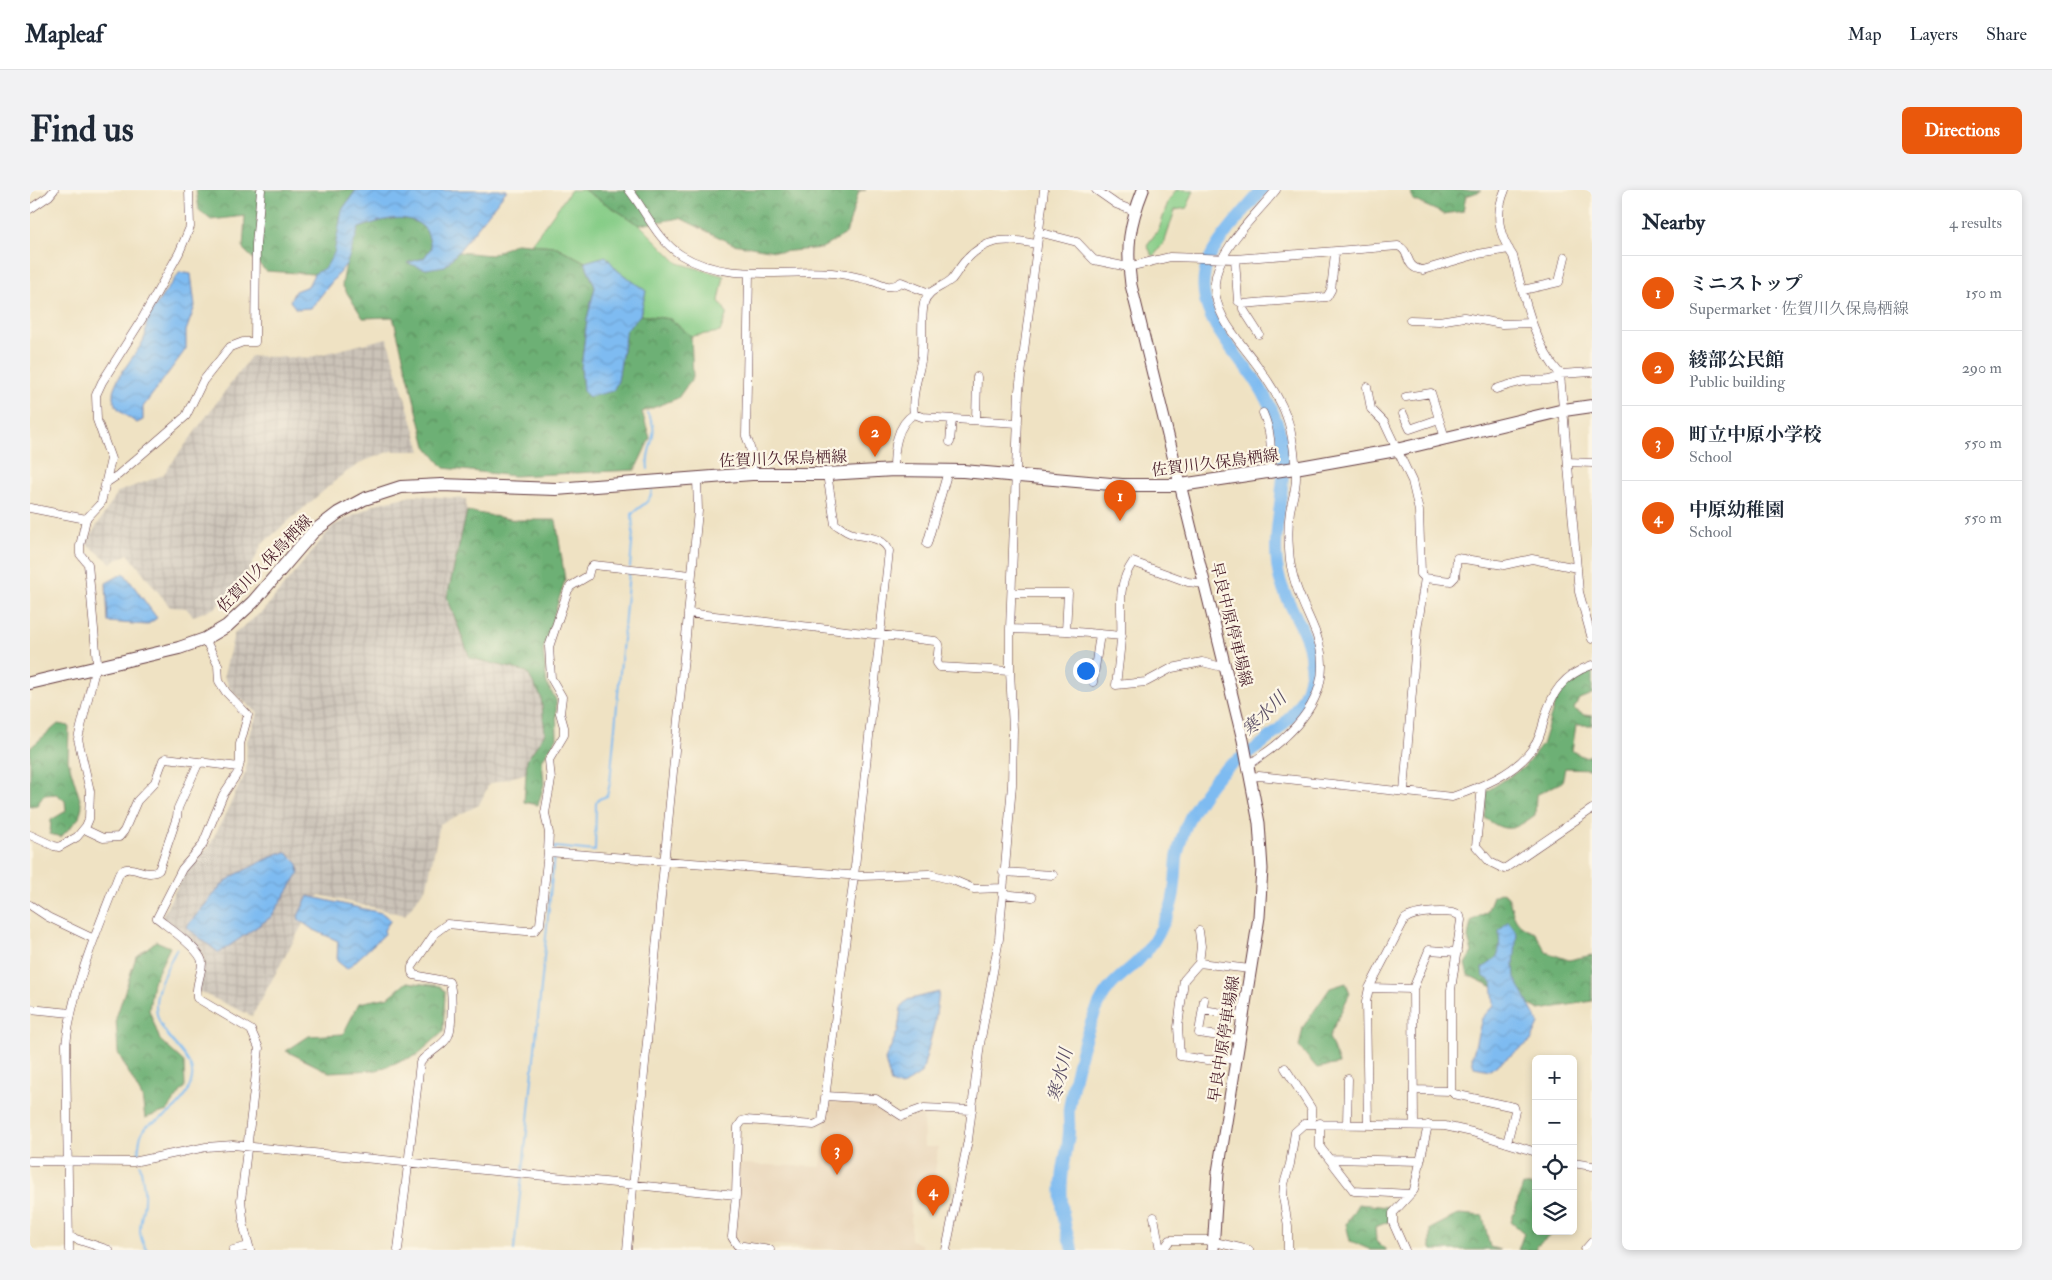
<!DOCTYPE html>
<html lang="en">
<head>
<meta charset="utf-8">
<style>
	body { margin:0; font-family:"IM FELL Double Pica","Noto Serif JP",serif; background:#f2f2f3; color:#1f2937 }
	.controls { position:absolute; right:15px; bottom:15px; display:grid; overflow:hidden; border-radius:8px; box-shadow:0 2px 8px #0003 }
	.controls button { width:45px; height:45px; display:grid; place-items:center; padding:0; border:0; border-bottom:1px solid #e0e1e3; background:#fff; color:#1f2937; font:25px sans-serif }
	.you { position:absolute; left:1055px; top:480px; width:18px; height:18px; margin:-12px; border:4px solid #fff; border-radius:50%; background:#1a73e8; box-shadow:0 0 0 8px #1a73e833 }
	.badge { display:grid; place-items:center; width:32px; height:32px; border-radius:50%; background:#ea580c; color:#fff; font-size:16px; font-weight:700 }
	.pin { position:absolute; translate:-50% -41px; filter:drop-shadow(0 1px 2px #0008) }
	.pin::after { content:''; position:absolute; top:26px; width:18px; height:15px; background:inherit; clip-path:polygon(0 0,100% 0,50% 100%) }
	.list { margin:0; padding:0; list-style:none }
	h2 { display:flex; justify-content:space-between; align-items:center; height:65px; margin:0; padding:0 20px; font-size:21px }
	h2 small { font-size:16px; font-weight:400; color:#747a83 }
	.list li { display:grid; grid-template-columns:32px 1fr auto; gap:15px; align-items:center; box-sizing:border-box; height:75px; padding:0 20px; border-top:1px solid #e0e1e3 }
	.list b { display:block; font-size:19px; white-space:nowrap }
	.list p { margin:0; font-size:16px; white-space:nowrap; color:#747a83 }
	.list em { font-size:16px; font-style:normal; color:#747a83 }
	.icon { flex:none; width:28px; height:28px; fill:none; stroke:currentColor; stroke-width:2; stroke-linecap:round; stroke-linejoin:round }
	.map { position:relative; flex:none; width:1562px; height:1060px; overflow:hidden; border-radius:8px }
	header { display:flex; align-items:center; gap:30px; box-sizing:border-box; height:70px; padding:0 25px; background:#fff; border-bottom:1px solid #e0e1e3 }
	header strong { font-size:24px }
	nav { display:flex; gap:28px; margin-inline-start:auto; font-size:18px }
	.intro { display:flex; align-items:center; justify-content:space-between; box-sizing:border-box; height:120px; padding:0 30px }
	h1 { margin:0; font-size:35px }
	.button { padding:12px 22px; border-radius:8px; background:#ea580c; color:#fff; font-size:18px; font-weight:700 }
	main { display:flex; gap:30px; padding:0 30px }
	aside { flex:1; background:#fff; border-radius:8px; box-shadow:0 2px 8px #0003 }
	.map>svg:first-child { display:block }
	.built { fill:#e8d4b7 }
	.industrial { fill:url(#industrial-grid) }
	.green { fill:#87cd88; stroke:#68765a }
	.forest { fill:url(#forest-crowns); stroke:#5c6850 }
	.water { fill:url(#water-waves); stroke:#646d8e }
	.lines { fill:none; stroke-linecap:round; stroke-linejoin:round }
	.stream { stroke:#7ebbf1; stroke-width:2 }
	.river { stroke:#7ebbf1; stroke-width:12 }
	.minor-casing { stroke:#633c42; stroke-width:9 }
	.secondary-casing { stroke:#633c42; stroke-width:13 }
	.primary-casing { stroke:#633c42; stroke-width:14 }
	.minor { stroke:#fff; stroke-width:8 }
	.secondary { stroke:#fff; stroke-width:11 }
	.primary { stroke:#fff; stroke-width:12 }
	.labels { text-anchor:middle; stroke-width:4.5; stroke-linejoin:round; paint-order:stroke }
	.street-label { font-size:16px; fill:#4a1f2b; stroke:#fcf5e5 }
	.water-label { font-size:18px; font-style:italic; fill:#5a4e66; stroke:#fcf5e5 }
</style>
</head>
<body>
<header>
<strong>Mapleaf</strong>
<nav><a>Map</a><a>Layers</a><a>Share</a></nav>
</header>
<div class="intro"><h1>Find us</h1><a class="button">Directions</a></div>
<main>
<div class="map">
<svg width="1562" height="1060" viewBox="0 0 1562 1060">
	<defs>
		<pattern id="industrial-grid" width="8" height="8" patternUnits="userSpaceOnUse" patternTransform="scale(1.25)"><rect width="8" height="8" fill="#cbc3b8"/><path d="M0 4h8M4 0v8" fill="none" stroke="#b0a79e"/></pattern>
		<pattern id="forest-crowns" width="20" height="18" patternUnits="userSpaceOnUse" patternTransform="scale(1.25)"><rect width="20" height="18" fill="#6db074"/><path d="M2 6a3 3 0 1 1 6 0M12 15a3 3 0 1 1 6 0" fill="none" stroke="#5c8f5f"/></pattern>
		<pattern id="water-waves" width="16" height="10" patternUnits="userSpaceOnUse" patternTransform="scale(1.25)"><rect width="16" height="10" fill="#7ebbf1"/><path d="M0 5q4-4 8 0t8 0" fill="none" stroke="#6ea0cf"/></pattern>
	</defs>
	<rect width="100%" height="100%" fill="#fcf5e5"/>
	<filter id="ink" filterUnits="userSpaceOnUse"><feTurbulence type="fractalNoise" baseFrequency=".02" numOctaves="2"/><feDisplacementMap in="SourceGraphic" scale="10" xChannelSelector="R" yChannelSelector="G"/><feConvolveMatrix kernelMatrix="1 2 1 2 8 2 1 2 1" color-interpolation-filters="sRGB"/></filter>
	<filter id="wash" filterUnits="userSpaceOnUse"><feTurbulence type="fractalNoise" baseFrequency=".0096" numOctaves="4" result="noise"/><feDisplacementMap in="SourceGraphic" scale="20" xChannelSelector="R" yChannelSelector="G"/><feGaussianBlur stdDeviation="1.12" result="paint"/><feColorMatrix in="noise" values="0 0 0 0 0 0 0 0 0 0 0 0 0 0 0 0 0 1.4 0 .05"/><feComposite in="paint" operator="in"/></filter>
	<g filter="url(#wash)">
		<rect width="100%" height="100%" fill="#efe2c3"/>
		<path class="built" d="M797,909L844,912L872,931L893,923L894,957H908L904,993L881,996V1050L892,1055L890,1060H811L709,1052L704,1046L709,974L791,977Z"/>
		<path class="industrial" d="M357,148L391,261H361L334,271L312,285L232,354L218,383L185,418L163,426L156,418L140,417L98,364L81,373L56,353L88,302L133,285L221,166L277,168Z
			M385,305L436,309L440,468L497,482L511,507L515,543L497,570V583L459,594L449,615L410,634L397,696L375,725L289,705L222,826L168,801L174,766L131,729L156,679L179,657L216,582L217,551L228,523L201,501L194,485L204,444L233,421L303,336L348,313Z"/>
		<path class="green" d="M541,0H554L610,35L648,73L694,86L689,111L697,123L690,142L661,146L640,129L610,125L616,101L587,80L576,67L555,72L525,56L501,54Z
			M1146,0H1164L1157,18L1145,20L1135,51L1123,67L1117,55L1129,39L1138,12Z"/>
		<path class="forest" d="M166,0H326L312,20L329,38C349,31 378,20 395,39C398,43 400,52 401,58L394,68L378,73L415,76L428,62L461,65L486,53L525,56L555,72L565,97L557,129L551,178L553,201L588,191L596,140L610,125L640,129L661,146L663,187L648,208L612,222L620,248L605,280L484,286L414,278L396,256L363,127L333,128L312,95L316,74L284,84L236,81L213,59L215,26L181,30L169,20Z
			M554,0H836L829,1L816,44L792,58L751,62L703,54L650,28L610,35Z
			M1380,0H1451V1L1436,6L1433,21L1414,24L1383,10Z
			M437,321L485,330H526L535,390L513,460L517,494L526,510L527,548L512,570L514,594L508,615L494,612L497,570L515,543L511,507L497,482L440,468L417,407Z
			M1562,480V504L1549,509L1544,519L1554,525L1562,526V535H1546L1542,561L1554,567L1562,565V579L1535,578L1532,592L1506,605L1505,625C1484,640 1477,644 1455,628L1457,601L1494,577L1512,555L1526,509L1541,492Z
			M28,534L39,536L38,570L52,616L49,628L31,647L20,644L21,630L36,621L35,611L27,604L14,605L7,615L0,616V558Z
			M1472,702L1478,706C1484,726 1484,735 1505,742L1516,762L1539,770L1562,765V811L1510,820L1438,785L1435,774L1442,762L1438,748L1441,731L1457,722L1463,706Z
			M126,751L140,757L123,792L119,820L130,850L154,872L155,896L137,921L115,928L112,907L88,863L86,828L106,767Z
			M377,792L410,796L415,802L413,842L387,865L347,880L299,882L256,861L279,846L313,844L329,813L359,807Z
			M1316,793L1320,803L1299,847L1309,874L1287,878L1269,857L1273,837L1300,798Z
			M1493,995L1506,997V1041H1521V1045L1507,1056L1506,1060H1488L1494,1043L1481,1032Z
			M1328,1014L1359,1017L1358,1032L1345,1037L1346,1050L1356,1060H1341L1320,1051L1316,1034Z
			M1429,1024L1453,1026L1460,1057L1470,1060H1402L1400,1056V1039Z"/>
		<path class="water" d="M326,0H477L428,62L415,76L396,79L377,73L394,68L401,58C400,52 398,43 395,39C378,20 349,31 329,38L317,73L281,118L266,119L260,111L265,101L278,96L284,84L296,77L304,63L312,20Z
			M576,66L587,80L616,101L610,125L596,140L588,191L583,201L559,207L553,201L551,178L557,129L565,97L555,72Z
			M150,82L161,84L165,116L156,141V159L113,217V230L107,233C98,227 83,219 83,206C82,189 107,165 114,149C117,143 115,136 117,130C126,113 139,97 150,82Z
			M94,383L127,428L117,435L78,432L76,393Z
			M249,663H257L268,674L269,683L241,727L189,763L156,737L191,696L203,686Z
			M278,706L352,723L361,730L354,740L355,744L317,779L307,771L308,751L282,739L269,730L268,726Z
			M1478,731L1487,743L1484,774L1485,788L1509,834L1501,851L1460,880L1444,877L1442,868L1452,828L1464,815L1462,792L1453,786L1452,778C1471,768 1470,762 1469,741Z
			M909,802L905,832L892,883L871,897L861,893L855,870L868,840L871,818L877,810Z"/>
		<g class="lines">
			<path class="stream" d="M617,223C633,245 614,256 618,279
				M600,377L603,342L602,324C610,315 619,315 622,301
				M525,660V657L565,661L566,613L569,609L577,606L580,593L599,382
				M109,969C108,961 109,946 114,939C117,934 124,933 130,929C145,921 159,906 162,888C166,864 125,847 126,815C126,795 139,775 147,758
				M110,974C111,983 114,993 114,1002C116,1024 102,1039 117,1060
				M493,981L524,665
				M484,1060L492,986"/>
			<path class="river" d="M1043,1060C1034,1039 1030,1012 1032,990C1033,974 1038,958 1039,942C1040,934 1038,926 1039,918C1045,881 1055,838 1074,805C1083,790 1096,783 1108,771C1120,759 1130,742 1137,726C1146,708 1145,687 1147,668C1152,638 1164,616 1182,593C1194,576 1213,568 1229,556C1248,542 1270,520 1277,497C1291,451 1262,430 1250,390C1237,343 1261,295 1251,247C1247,228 1235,204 1224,188C1199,154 1160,118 1178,72C1187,49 1216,20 1232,0"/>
		</g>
	</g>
	<g filter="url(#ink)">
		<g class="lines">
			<g class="minor-casing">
				<path id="minor" d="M599,0C616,21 627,50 651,65C696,93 752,79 802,83C814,84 827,87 839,90C845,91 851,95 857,96C863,97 867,95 871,92L899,103
					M1066,0L1086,14L1104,21
					M1475,0C1465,24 1468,44 1483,66C1494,105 1503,153 1530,184L1549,402L1562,449
					M0,19L19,6L24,0
					M1008,42L1047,52L1064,70L1098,77L1140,67L1205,69L1368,56C1382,61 1373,78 1393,80L1448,64L1479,59
					M1205,69L1208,111L1213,114L1297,107L1301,100L1305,63
					M719,83L716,246C722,259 723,270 722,284
					M1493,100L1529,92L1535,67
					M1213,114V119L1229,144
					M1380,130L1409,131L1434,127L1472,134L1502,133
					M1337,197L1341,219L1354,232L1382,291L1389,321L1391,384L1395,388
					M1466,199C1475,196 1485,193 1494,191C1505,189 1522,194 1530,184L1562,182
					M1376,207L1401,203L1415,248
					M1233,223C1242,244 1241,259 1241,282
					M884,224L892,227L988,233
					M1373,224L1380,239L1409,229
					M946,230L947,187
					M920,252L922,229
					M1538,272L1562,273
					M864,280C864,260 866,235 884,224C881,208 888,187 891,171C894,152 890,132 894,113C898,99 912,98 922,89C927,83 930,76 936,70C957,47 978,48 1006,54
					M76,293L88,285L156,226L173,191L200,157L213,152H225L226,54L231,0
					M0,318L56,329
					M897,354L918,281
					M1175,394L1158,392L1103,372C1085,398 1093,419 1091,448C1090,464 1088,479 1086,495L1116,492L1142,478L1172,472L1196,478
					M982,403H1038L1036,441
					M658,423L905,451L909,454L907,473L910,477L980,481
					M980,439L1036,441L1092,446
					M175,449L188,475L189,491L196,502L218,525L210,554V572L207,584L193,605L172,656L152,679L127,728C138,737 171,760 172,772C172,784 165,795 167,808L221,840L229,858L211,1010L214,1037L220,1060
					M1063,492L1070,444
					M1218,576C1230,566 1243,559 1254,548C1290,515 1303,479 1282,434C1271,409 1260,387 1259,359C1258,346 1258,334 1260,321C1262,310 1266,299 1266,288C1266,273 1262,241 1257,228C1251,210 1238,191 1227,175C1210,151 1183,126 1185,93C1187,60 1226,25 1246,0
					M1220,587L1229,586L1422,607C1451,597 1485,584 1503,558C1509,550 1512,540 1514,530C1522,502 1533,485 1562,475
					M1452,596L1446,656L1460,672L1474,679L1562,619
					M1374,601L1387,440L1395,388L1421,391L1425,387L1427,368L1474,375L1502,369L1547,378
					M54,639L73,648L89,647L94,641L107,611L125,592L133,570L136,568L209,577
					M0,645L24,656L29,657L47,647L56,636L59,629L60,601L48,549L67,472L58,374L50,364V356L56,329L71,313L81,269L67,230L66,205L72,192L112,129L149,63L160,37L159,0
					M518,662L831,686L899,684L923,690L944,699L973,698
					M973,682L1023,685
					M972,704L1002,707
					M0,715L18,727L64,749
					M1169,741L1171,756L1169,773L1220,779
					M1169,773L1154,790L1148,837L1150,866L1177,870L1206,869
					M1339,798L1383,799
					M1174,810L1169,843L1209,849
					M0,819L41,823
					M1173,820L1213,826
					M1255,878L1281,918V933
					M1384,900L1421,901
					M796,906L846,909L872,926L894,918L942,920
					M1290,933V957L1324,1001L1380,1004
					M1317,934L1318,889
					M1338,934L1336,812L1339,798L1375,729C1384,722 1421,719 1430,726L1431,730L1421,800V901L1424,904L1484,917L1485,921L1477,953
					M1384,935L1383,799L1399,760L1427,762
					M1300,969L1390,971
					M0,971L103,972L176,957L203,955L706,1005
					M1543,973L1562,976
					M1124,1027L1130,1060
					M40,1047L79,1060
					M39,1060L36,854C43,795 68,739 89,684C99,670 116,690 129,680L147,627L148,618L168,574L173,572
					M203,1060L219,1056
					M368,1060L390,873L393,869C400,862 416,854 419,844C422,835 423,799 419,792L384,785L382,782V777L405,743L417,734L496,741H504L510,734L518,662L519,643L515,623L521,590L519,570L534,545V537L530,523L532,507L521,488L519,457L538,400L541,396L558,386L560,378L563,375L661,385
					M597,1060L668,321L667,288
					M740,1060L707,1055L702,1047L706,1005L708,937L712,931L716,930L784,935L792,931L824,686L859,361C853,345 833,348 820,343C815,341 810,337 805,334L797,284
					M916,1060L938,950L950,854L969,749L982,595L983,539L980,481V439L989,201L1014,0
					M1133,1060L1140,1050H1176L1219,1060
					M1258,1060V1036L1253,1007L1254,994L1260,974L1265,942L1274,934L1415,936L1442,942L1506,962
					M1375,1060L1363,1033V1023L1384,1000L1398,935
					M1555,1060L1562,1052"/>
			</g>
			<g class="secondary-casing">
				<path id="secondary" d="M1113,0C1099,35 1096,58 1101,95L1213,550L1229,633L1232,679L1229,727L1188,982L1183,1060"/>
			</g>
			<g class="primary-casing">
				<path id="primary" d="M0,493L149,458L175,449L197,436L223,412L283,342L308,323L334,309L371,297L411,295L526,299L722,284H797L864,280L933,281L1092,295H1151L1265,278L1366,260L1534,220L1562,216"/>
			</g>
			<use href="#minor" class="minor"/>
			<use href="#secondary" class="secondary"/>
			<use href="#primary" class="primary"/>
		</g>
	</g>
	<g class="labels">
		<g class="street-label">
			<text transform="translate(753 268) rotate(-2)" y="6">佐賀川久保鳥栖線</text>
			<text transform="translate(1185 272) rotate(-7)" y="6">佐賀川久保鳥栖線</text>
			<text transform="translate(234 373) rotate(-46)" y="6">佐賀川久保鳥栖線</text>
			<text transform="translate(1202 434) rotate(76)" y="6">早良中原停車場線</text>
			<text transform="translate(1193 849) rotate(-81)" y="6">早良中原停車場線</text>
		</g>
		<g class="water-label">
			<text transform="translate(1234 524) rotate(-45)" y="6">寒水川</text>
			<text transform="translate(1030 885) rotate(-76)" y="6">寒水川</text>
		</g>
	</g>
</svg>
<div class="controls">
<button>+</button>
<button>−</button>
<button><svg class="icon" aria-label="locate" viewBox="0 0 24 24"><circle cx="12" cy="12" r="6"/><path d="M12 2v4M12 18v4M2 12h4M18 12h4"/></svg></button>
<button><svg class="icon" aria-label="layers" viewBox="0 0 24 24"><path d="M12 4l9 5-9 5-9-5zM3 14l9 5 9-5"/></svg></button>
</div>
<div class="you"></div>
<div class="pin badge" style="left:1090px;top:331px">1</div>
<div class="pin badge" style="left:845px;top:267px">2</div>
<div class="pin badge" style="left:807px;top:985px">3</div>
<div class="pin badge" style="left:903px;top:1026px">4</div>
</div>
<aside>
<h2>Nearby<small>4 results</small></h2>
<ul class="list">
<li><span class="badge">1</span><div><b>ミニストップ</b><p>Supermarket · 佐賀川久保鳥栖線</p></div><em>150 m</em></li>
<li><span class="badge">2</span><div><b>綾部公民館</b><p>Public building</p></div><em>290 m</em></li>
<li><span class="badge">3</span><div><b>町立中原小学校</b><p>School</p></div><em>550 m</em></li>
<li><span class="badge">4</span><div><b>中原幼稚園</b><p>School</p></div><em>550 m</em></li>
</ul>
</aside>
</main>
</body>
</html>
